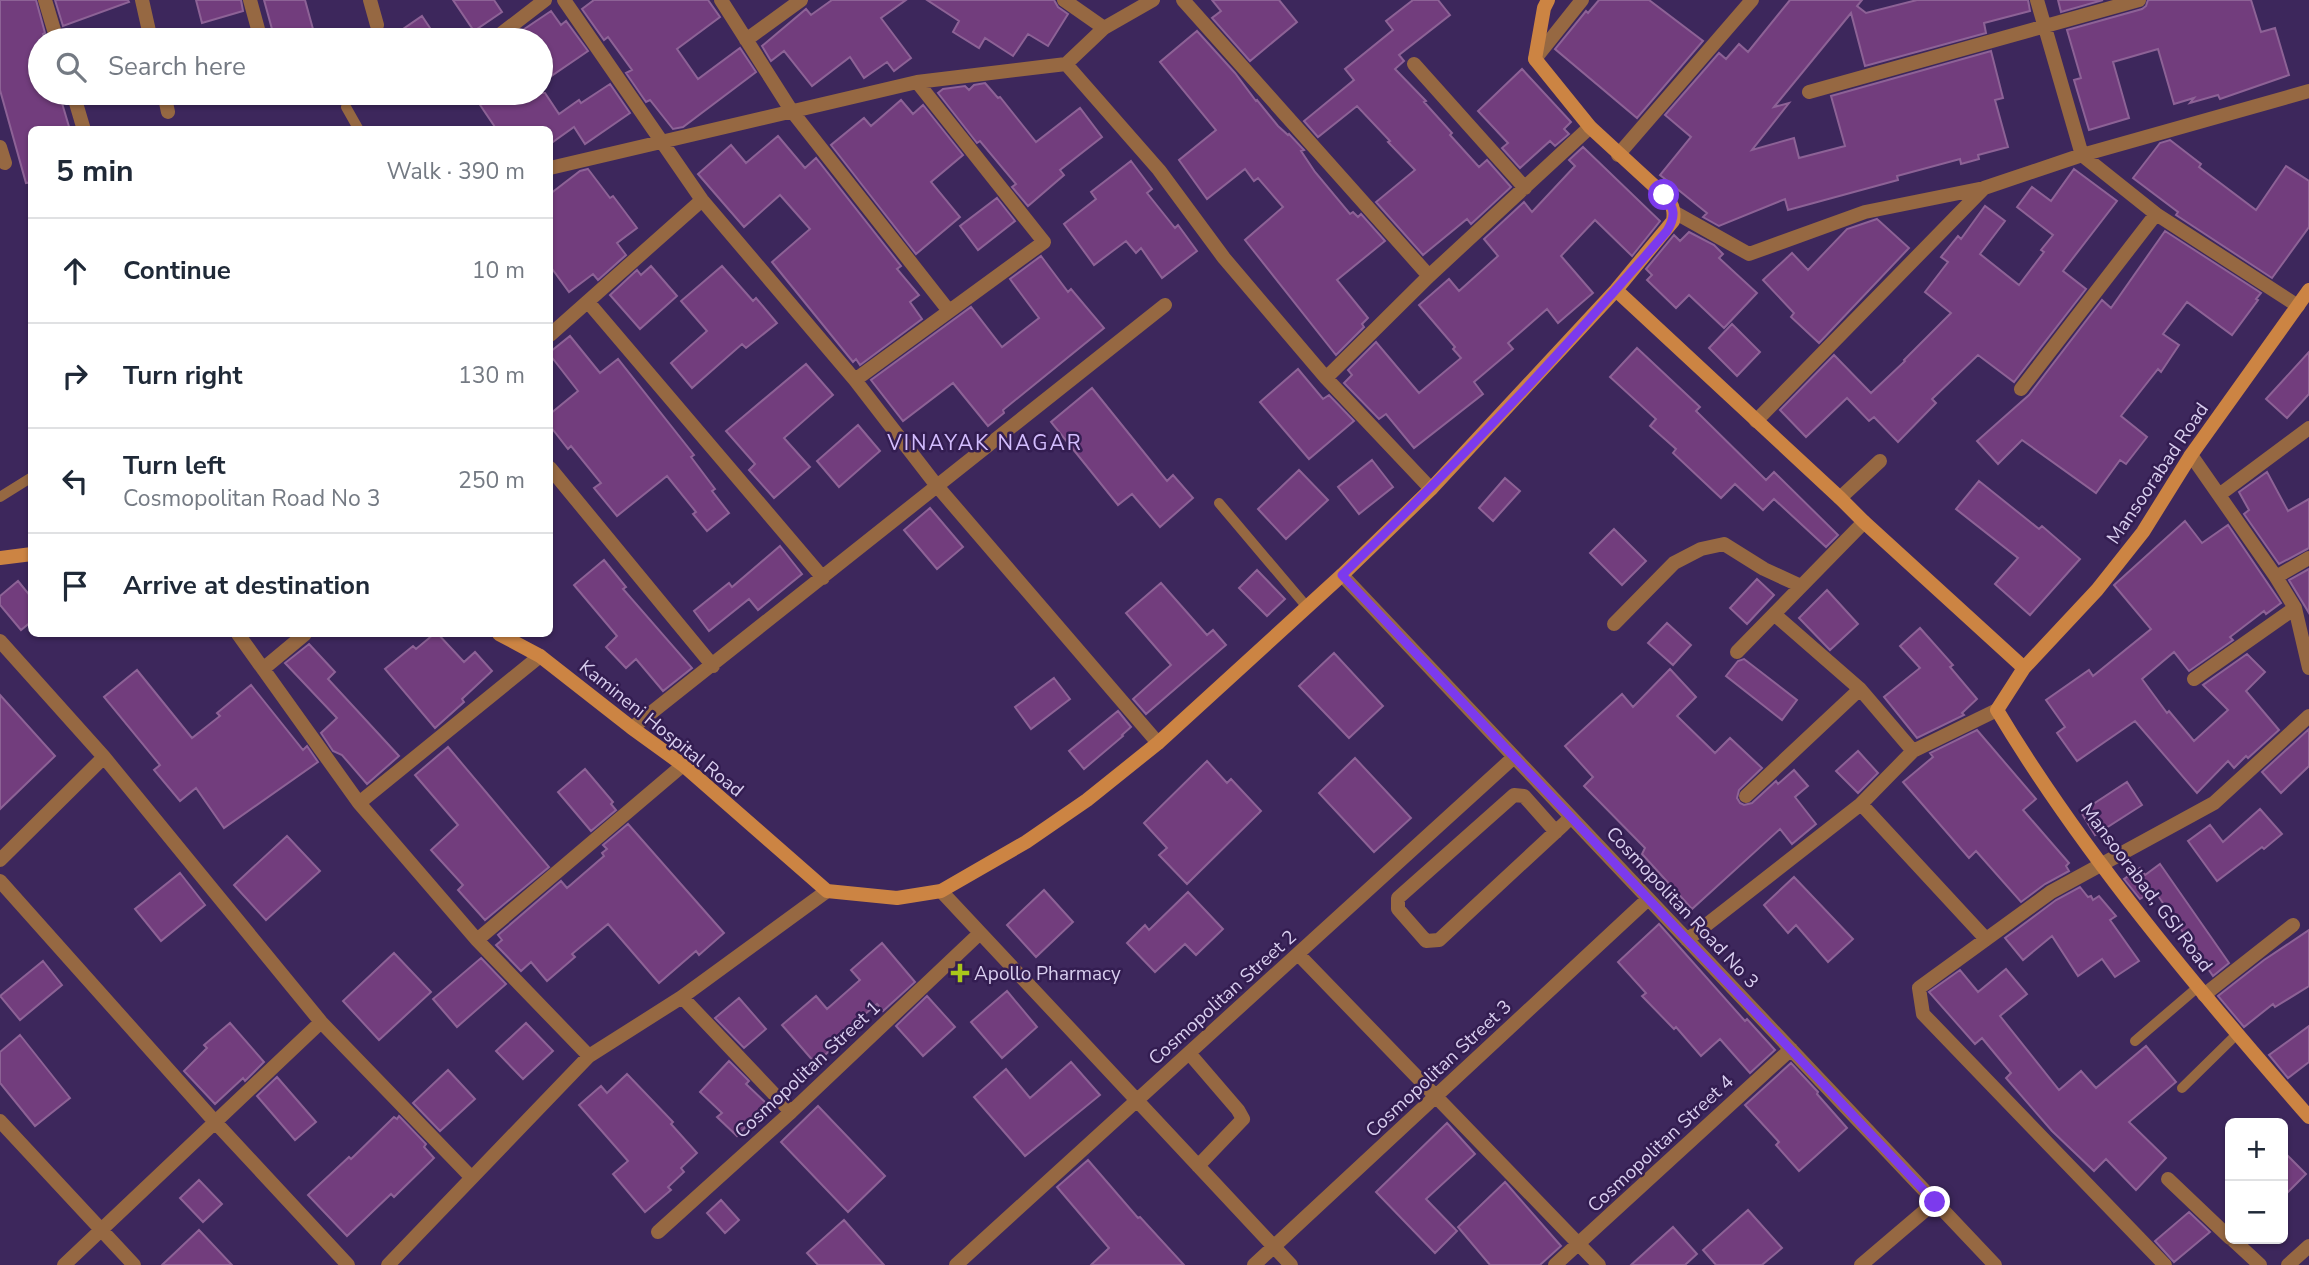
<!DOCTYPE html>
<html lang="en">
<head>
<meta charset="utf-8">
<style>
	body { margin:0; font-family:"Nunito Sans",sans-serif; background:#f6f6f7; color:#1f2937 }
	.controls { position:absolute; right:21px; bottom:21px; display:grid; overflow:hidden; border-radius:10px; box-shadow:0 2px 5px #0004 }
	.controls button { width:63px; height:63px; display:grid; place-items:center; padding:0; border:0; border-bottom:2px solid #e0e1e3; background:#fff; color:#1f2937; font:35px sans-serif }
	.stop { position:absolute; width:21px; height:21px; margin:-16px; border:5px solid #7c3aed; border-radius:50%; background:#fff }
	.stop.end { background:#7c3aed; border-color:#fff; box-shadow:0 2px 7px #0008 }
	.list { margin:0; padding:0; list-style:none }
	h2 { display:flex; justify-content:space-between; align-items:center; height:91px; margin:0; padding:0 28px; font-size:30px }
	h2 small { font-size:23px; font-weight:400; color:#747a83 }
	.list li { display:grid; grid-template-columns:46px 1fr auto; gap:21px; align-items:center; box-sizing:border-box; height:105px; padding:0 28px; border-top:2px solid #e0e1e3 }
	.list b { display:block; font-size:26px; white-space:nowrap }
	.list p { margin:0; font-size:23px; white-space:nowrap; color:#747a83 }
	.list em { font-size:23px; font-style:normal; color:#747a83 }
	.icon { flex:none; width:38px; height:38px; fill:none; stroke:currentColor; stroke-width:2; stroke-linecap:round; stroke-linejoin:round }
	.map { position:relative; flex:none; width:2309px; height:1265px; overflow:hidden }
	.search { position:absolute; background:#fff; box-shadow:0 2px 5px #0004; left:28px; top:28px; width:525px; height:77px; display:flex; align-items:center; gap:18px; box-sizing:border-box; padding:0 24px; border-radius:38px; color:#747a83; font-size:26px }
	.panel { position:absolute; background:#fff; box-shadow:0 2px 5px #0004; left:28px; top:126px; width:525px; height:511px; border-radius:10px }
	.map>svg:first-child { display:block }
	.building { fill:#723d7d; stroke:#8d6296; stroke-width:2 }
	.lines { fill:none; stroke-linecap:round; stroke-linejoin:round }
	.lane { stroke:#966842; stroke-width:10 }
	.street { stroke:#966842; stroke-width:14 }
	.secondary { stroke:#cc8443; stroke-width:14 }
	.route { stroke:#7c3aed; stroke-width:9 }
	.poi-dot { fill:#a9c71a; stroke:#331d51; stroke-width:2.5 }
	.labels { text-anchor:middle; stroke-width:5; stroke-linejoin:round; paint-order:stroke }
	.street-label { font-size:19px; fill:#d9ceef; stroke:#331d51 }
	.poi-label { font-size:19px; fill:#d9ceef; stroke:#331d51; text-anchor:start }
	.neighbourhood-label { font-size:21px; letter-spacing:2px; fill:#d3bdfe; stroke:#331d51 }
</style>
</head>
<body>
<div class="map">
<svg width="2309" height="1265" viewBox="0 0 2309 1265">
	<rect width="100%" height="100%" fill="#3d275c"/>
	<path class="building" d="M0,0H36L45,33L43,34L45,40H40V93H59L70,130H32V182L26,183L0,90Z
		M55,0H128L129,2L63,26Z
		M196,0H241L243,11L202,23Z
		M264,0H305L316,40H275Z
		M453,0H494L502,12L474,31Z
		M594,0H708L720,17L677,49L698,79L740,48L756,72L683,127L673,129L650,100L646,102L626,73L632,70L608,37L604,40L582,9Z
		M832,0H906L881,18L911,58L894,71L887,62L864,78L850,57L812,86L784,51L771,61L762,46L806,9L811,15Z
		M927,0H1054L1058,7L1068,14L1048,46L1028,34L1013,56L985,38L979,48L953,32L959,21Z
		M1212,0H1279L1297,22L1250,61L1212,18L1221,11Z
		M1413,0H1438L1450,15L1399,55L1404,61L1395,69L1426,101L1424,102L1452,133L1450,135L1479,167L1487,160L1511,187L1471,224L1467,219L1423,255L1376,202L1415,170L1388,142L1390,141L1357,106L1318,137L1304,121L1354,80L1345,69L1393,30L1386,21Z
		M1599,0H1649L1703,41L1637,118L1555,49L1586,11L1588,13Z
		M1790,0H1862L1857,6L1866,13L1917,0H2028L2030,11L1984,23L1986,33L1865,66L1851,13L1774,107L1789,103L1752,150L1794,138L1799,158L1845,146L1831,96L1991,51L2003,98L1995,100L2008,147L1978,155L1979,159L1961,164L1960,159L1897,176L1898,180L1788,210L1785,199L1719,226L1703,217L1707,213L1660,175L1691,137L1665,115L1719,53L1726,59L1739,44L1748,52Z
		M2058,0H2103L2061,12Z
		M2148,0H2251L2261,32L2275,28L2289,75L2220,99L2218,95L2190,103L2194,98L2174,104L2158,49L2113,62L2129,118L2089,130L2074,80L2081,78L2067,30L2142,9L2146,6Z
		M551,11L561,25L566,21L588,51L541,83V40H508Z
		M422,16L438,40H387Z
		M1197,31L1235,73L1256,101L1257,100L1278,126L1288,135L1289,134L1304,150L1301,151L1315,172L1350,214L1353,212L1358,217L1361,214L1385,241L1337,280L1368,318L1362,324L1364,327L1336,355L1245,240L1283,207L1258,178L1254,181L1245,169L1207,199L1179,160L1216,130L1160,62Z
		M1522,69L1571,122L1564,129L1569,134L1555,146L1550,141L1520,168L1502,148L1508,143L1478,111Z
		M985,83L998,98L1000,97L1036,142L1080,108L1102,137L1060,170L1064,175L1028,206L1012,187L1016,184L980,141L977,143L938,93L943,89L965,86L969,90L974,85Z
		M610,84L630,113L585,144L574,127L550,144V130H497L472,93H545L559,114L579,100L581,103Z
		M901,100L913,114L923,105L963,155L931,182L960,217L916,254L831,145L864,118L871,126Z
		M778,136L805,168L816,158L901,266L897,269L919,295L910,302L922,319L860,365L856,359L853,362L772,262L810,229L780,195L744,227L698,174L731,145L746,163Z
		M2170,140L2201,164L2199,167L2256,210L2286,166L2309,181V227L2272,278L2176,215L2178,212L2133,178L2160,143Z
		M1583,147L1660,221L1632,256L1595,220L1561,256L1593,293L1558,323L1547,309L1508,343L1513,349L1474,382L1483,394L1414,448L1386,414L1379,419L1344,383L1352,375L1348,370L1376,342L1419,393L1461,358L1453,349L1455,347L1419,305L1449,279L1459,291L1498,256L1484,239L1524,202L1532,212L1575,166L1569,160Z
		M1131,161L1152,189L1147,193L1175,228L1178,225L1197,251L1162,278L1141,248L1136,253L1126,241L1094,265L1064,224L1096,199L1091,192Z
		M588,169L610,198L613,196L637,228L617,243L626,255L598,280L593,274L569,292L550,266V194L580,171Z
		M2074,169L2117,201L2063,271L2086,289L2014,382L1978,355L1932,399L1936,403L1898,442L1874,417L1869,421L1847,398L1806,437L1780,410L1834,355L1871,393L1905,361L1904,360L1951,313L1925,292L1948,262L1941,257L1958,236L1961,239L1985,206L2005,221L1980,254L2019,285L2044,252L2041,250L2053,235L2017,207L2032,187L2051,201Z
		M997,198L1015,221L978,250L960,226Z
		M1877,219L1909,248L1819,343L1791,317L1794,313L1763,280L1792,253L1808,270L1847,229Z
		M2165,231L2261,293L2256,299L2258,300L2232,335L2187,302L2163,334L2179,345L2161,372L2158,369L2121,416L2147,437L2126,464L2120,460L2096,493L2022,440L1998,464L1977,441L2029,395L2102,300L2111,308Z
		M1689,232L1714,245L1723,254L1719,258L1757,293L1724,328L1689,295L1676,308L1647,280L1652,275L1646,269L1674,235L1680,241Z
		M1041,256L1068,292L1071,289L1104,328L1003,410L1004,413L988,426L953,383L903,421L871,380L971,307L1002,347L1039,318L1010,279Z
		M651,266L677,296L640,329L610,295L637,270L641,275Z
		M722,266L753,301L756,298L777,323L746,348L742,344L692,388L671,363L707,331L681,301Z
		M1732,324L1760,352L1737,376L1709,348Z
		M570,336L600,373L618,359L694,455L691,457L715,489L712,491L729,513L707,531L693,514L696,512L667,476L617,516L594,488L601,483L571,446L568,449L550,426V414L578,391L550,355V352Z
		M1637,348L1700,407L1696,411L1766,480L1774,472L1838,535L1826,547L1774,499L1763,510L1735,484L1721,498L1673,453L1676,449L1650,426L1656,419L1610,377Z
		M2309,352V394L2287,418L2266,399Z
		M806,364L833,395L784,438L810,467L774,498L749,470L755,464L726,431Z
		M1298,369L1323,399L1329,395L1354,421L1309,459L1260,402Z
		M1092,388L1167,481L1173,475L1193,498L1160,527L1132,494L1118,505L1051,422Z
		M858,425L880,451L839,487L817,461Z
		M1372,460L1393,487L1359,514L1338,487Z
		M1299,470L1328,500L1286,539L1258,509Z
		M2267,472L2288,511L2309,499V548L2279,564L2244,514L2249,510L2239,492Z
		M1505,478L1520,491L1493,521L1479,508Z
		M1979,481L2039,529L2042,526L2080,559L2030,615L1995,584L2018,558L1956,509Z
		M930,508L963,547L937,569L904,530Z
		M2185,521L2202,543L2228,525L2281,603L2266,614L2264,611L2230,637L2233,640L2189,671L2174,652L2142,679L2167,713L2169,711L2194,741L2228,710L2203,685L2247,654L2265,672L2246,691L2279,730L2248,758L2246,756L2234,768L2228,761L2197,793L2135,721L2077,761L2057,733L2065,727L2046,700L2089,670L2093,676L2151,629L2114,585Z
		M1614,529L1646,561L1622,585L1590,553Z
		M780,546L802,574L758,610L749,599L709,631L694,611L729,583L732,587Z
		M604,560L626,587L623,589L692,668L663,691L636,659L626,668L606,647L617,636L574,585Z
		M2309,569V613L2289,580Z
		M1257,570L1285,599L1267,616L1239,588Z
		M1757,579L1774,595L1747,624L1730,608Z
		M18,581L32,598V621L21,630L0,605V596Z
		M1161,583L1207,635L1213,630L1226,645L1146,714L1133,699L1171,665L1126,613Z
		M1827,590L1858,624L1830,650L1799,618Z
		M1667,623L1691,645L1673,665L1648,643Z
		M1920,628L1953,665L1950,667L1977,699L1962,713L1964,715L1917,738L1884,697L1920,668L1900,646Z
		M434,634H438L464,662L475,652L492,671L462,699L464,702L435,728L385,669L413,646L416,649Z
		M309,644L335,672L328,679L399,756L367,784L342,755L333,751L321,733L337,718L285,663Z
		M1334,653L1383,706L1349,738L1299,686Z
		M1744,659L1797,700L1782,720L1726,676L1738,661Z
		M1670,669L1696,697L1677,716L1715,753L1730,738L1762,768L1739,790L1737,798L1740,803L1744,805L1752,803L1776,781L1778,784L1794,770L1808,786L1795,797L1816,824L1792,844L1780,829L1692,909L1642,854L1645,848L1584,786L1593,777L1565,746L1622,694L1633,707Z
		M137,670L192,738L220,716L217,713L251,685L303,750L307,746L318,762L224,828L196,788L180,801L154,770L160,765L104,697Z
		M1054,678L1070,699L1031,729L1015,707Z
		M0,695L55,756L0,809Z
		M1118,711L1131,727L1122,735L1123,736L1084,769L1069,751Z
		M2309,729V766L2281,793L2262,772Z
		M1977,730L2036,799L2023,810L2069,863L2066,866L2069,871L2045,884L2021,902L1976,851L1969,858L1903,782L1933,757L1930,753Z
		M448,747L549,867L485,920L458,890L463,885L431,850L458,825L415,775Z
		M1858,751L1878,773L1858,793L1836,771Z
		M1355,758L1411,818L1374,852L1319,793Z
		M1207,761L1227,783L1231,779L1261,811L1187,884L1159,855L1167,848L1144,823Z
		M585,769L613,802L611,804L616,810L591,831L558,792Z
		M2127,782L2142,805L2095,835L2081,812Z
		M2260,809L2282,834L2264,849L2262,847L2217,881L2188,841L2210,825L2223,842Z
		M628,824L724,933L699,955L696,951L659,983L608,924L572,954L575,957L547,981L531,962L521,971L496,945L502,940L498,935L561,881L567,888L604,856L602,853L607,849L603,845Z
		M287,836L320,871L266,920L234,885Z
		M2160,864L2229,963L2213,976L2154,890L2140,899L2124,879L2140,868L2145,875Z
		M180,873L205,905L161,941L135,909Z
		M1794,877L1853,939L1828,962L1796,925L1788,933L1764,905Z
		M2080,887L2088,897L2091,896L2093,900L2099,896L2116,916L2110,920L2139,961L2115,977L2102,959L2078,976L2052,936L2023,960L2005,938L2056,900Z
		M1044,890L1073,922L1036,957L1007,925Z
		M1188,892L1223,929L1196,955L1185,944L1155,972L1127,943L1145,925L1149,930Z
		M1659,924L1745,1021L1747,1019L1775,1050L1750,1073L1720,1039L1701,1056L1676,1027L1674,1029L1642,996L1646,993L1618,962Z
		M2309,930V986L2275,1007L2273,1004L2244,1027L2218,996L2264,960Z
		M882,943L915,982L883,1011L877,1004L845,1031L849,1035L815,1063L782,1025L816,996L827,1009L860,980L851,970Z
		M394,953L431,992L379,1040L343,1001Z
		M481,958L506,984L457,1027L433,999Z
		M43,961L62,985L20,1020L0,996Z
		M2006,969L2027,994L2000,1016L2059,1090L2081,1071L2096,1088L2146,1046L2176,1082L2129,1122L2166,1158L2136,1190L2106,1159L2094,1171L2052,1131L2006,1078L2011,1073L1982,1038L1975,1044L1929,992L1960,970L1978,992Z
		M1007,991L1037,1027L1002,1058L971,1022Z
		M927,996L955,1027L923,1056L896,1026Z
		M739,998L766,1029L744,1048L715,1018Z
		M230,1023L264,1062L245,1081L243,1078L215,1104L184,1071L207,1048L204,1045Z
		M526,1023L553,1051L523,1079L496,1051Z
		M2309,1026V1062L2288,1078L2269,1055Z
		M20,1035L70,1098L35,1126L0,1083V1052Z
		M729,1061L749,1081L746,1084L767,1104L737,1136L717,1117L722,1113L700,1092Z
		M1071,1062L1100,1095L1025,1156L974,1097L1006,1069L1030,1098Z
		M1791,1063L1818,1092L1817,1094L1847,1128L1799,1171L1776,1145L1779,1142L1745,1105Z
		M448,1070L475,1099L440,1131L413,1103Z
		M627,1074L673,1122L671,1124L697,1153L681,1168L684,1172L668,1187L671,1190L645,1212L613,1174L628,1161L579,1105L601,1086L607,1093Z
		M277,1077L316,1122L295,1140L257,1096Z
		M818,1106L885,1176L848,1212L781,1142Z
		M399,1116L426,1144L424,1147L434,1158L394,1197L391,1194L347,1236L308,1195L349,1157L351,1159L394,1117L397,1119Z
		M1447,1123L1475,1154L1426,1199L1457,1231L1435,1253L1376,1192Z
		M2283,1151L2306,1174L2283,1197Z
		M1088,1160L1138,1218L1140,1217L1184,1265H1091L1109,1248L1057,1187Z
		M199,1180L222,1204L203,1222L180,1198Z
		M1505,1182L1561,1246L1540,1265H1490L1458,1227Z
		M721,1200L739,1220L725,1233L707,1213Z
		M1748,1210L1782,1248L1762,1265H1716L1703,1250Z
		M2189,1212L2210,1232L2174,1262L2155,1241Z
		M844,1220L884,1265H818L807,1253Z
		M1673,1227L1697,1254L1685,1265H1631Z
		M199,1230L232,1265H162Z"/>
	<g class="lines">
		<path class="lane" d="M346,107L359,130
			M0,497L32,477
			M1219,503L1307,607
			M2135,1041L2198,987
			M2182,1088L2237,1034"/>
		<path class="street" d="M45,0L57,40
			M142,0L151,40
			M250,0L261,40
			M370,0L377,25
			M564,0L702,200L855,380L937,486L1158,743
			M721,0L791,110L949,311
			M1064,0L1104,28
			M1183,0L1429,276
			M2037,0L2082,155L2156,214L2298,306
			M493,40L545,0
			M746,40L801,0
			M1535,59L1582,0
			M1066,64L1159,170L1224,258L1326,378L1431,489
			M1414,64L1525,188
			M1809,92L2139,0
			M73,93L84,130
			M164,93L168,112
			M0,147L5,163
			M1618,155L1752,0
			M550,168L917,82L1066,64L1104,28L1153,0
			M1674,212L1749,254L1865,212L1984,188L2082,155L2309,91
			M588,302L823,578
			M550,335L702,200
			M1326,378L1429,276L1590,127
			M855,380L1044,242L917,82
			M2021,389L2156,214
			M1756,421L1984,188
			M2191,455L2276,577L2295,608L2309,668
			M550,468L713,666
			M2219,495L2309,428
			M1840,498L1880,461
			M1342,575L1995,1265
			M2276,577L2309,558
			M1774,614L1860,689L1913,751
			M1614,624L1674,563L1701,549L1724,544L1764,569L1801,586
			M238,634L359,803L540,656
			M0,641L104,757L321,1022L471,1177
			M1737,652L1864,522
			M263,669L305,634
			M2194,679L2295,608
			M632,728L1165,305
			M1746,796L1860,689
			M359,803L477,940L589,1056
			M1861,804L1986,939
			M1556,832L1524,796L1514,795L1398,898V909L1426,941L1439,940L1563,825L1571,817
			M0,860L104,757
			M0,881L216,1123L348,1265
			M941,891L1291,1265
			M477,940L683,765
			M1687,940L1861,804L1913,751L1997,710
			M1298,954L1599,1265
			M2204,995L2293,925
			M682,997L791,1112
			M1189,1053L1238,1110L1243,1119L1198,1166
			M0,1121L134,1265
			M2168,1179L2230,1238
			M658,1232L791,1112L980,933
			M2232,1239L2260,1265
			M64,1265L321,1022
			M388,1265L589,1056L682,997L827,891
			M956,1265L1514,757
			M1254,1265L1648,899
			M1555,1265L1791,1049
			M1861,1265L1935,1202
			M2165,1265L1923,1014L1919,988L2051,892L2214,803L2309,716
			M2288,1265L2309,1246"/>
		<path class="secondary" d="M1616,290L1840,498L1864,522L2024,668
			M2309,290L2191,455L2143,532L2097,590L2024,668L1997,710C2083,854 2199,991 2309,1117
			M0,558L32,554
			M499,634L540,656L632,728L683,765L827,891L897,898L941,891L1026,842L1087,800L1158,743L1342,575L1431,489L1616,290L1673,221C1675,209 1672,204 1664,195L1590,127L1535,59L1544,8L1548,0"/>
	</g>
	<g class="lines">
		<path class="route" d="M1664,195C1675,208 1676,216 1667,231C1564,351 1455,466 1342,575L1935,1202"/>
	</g>
	<path class="poi-dot" d="M956.5 962.5h7v7h7v7h-7v7h-7v-7h-7v-7h7z"/>
	<g class="labels">
		<g class="street-label">
			<text transform="translate(2157 473) rotate(-56)" y="7">Mansoorabad Road</text>
			<text transform="translate(662 728) rotate(39)" y="7">Kamineni Hospital Road</text>
			<text transform="translate(2147 887) rotate(53)" y="7">Mansoorabad, GSI Road</text>
			<text transform="translate(1683 907) rotate(47)" y="7">Cosmopolitan Road No 3</text>
			<text transform="translate(1222 997) rotate(-42)" y="7">Cosmopolitan Street 2</text>
			<text transform="translate(1438 1068) rotate(-43)" y="7">Cosmopolitan Street 3</text>
			<text transform="translate(807 1069) rotate(-43)" y="7">Cosmopolitan Street 1</text>
			<text transform="translate(1660 1143) rotate(-43)" y="7">Cosmopolitan Street 4</text>
		</g>
		<g class="poi-label">
			<text x="974" y="980">Apollo Pharmacy</text>
		</g>
		<g class="neighbourhood-label">
			<text x="985" y="450">VINAYAK NAGAR</text>
		</g>
	</g>
</svg>
<div class="controls">
<button>+</button>
<button>−</button>
</div>
<div class="stop" style="left:1664px;top:195px"></div>
<div class="stop end" style="left:1935px;top:1202px"></div>
<div class="search"><svg class="icon" aria-label="search" viewBox="0 0 24 24"><circle cx="10" cy="10" r="6"/><path d="M15 15l6 6"/></svg>Search here</div>
<section class="panel">
<h2>5 min<small>Walk · 390 m</small></h2>
<ul class="list">
<li><svg class="icon" aria-label="ahead" viewBox="0 0 24 24"><path d="M12 20V5M6 11l6-6 6 6"/></svg><div><b>Continue</b></div><em>10 m</em></li>
<li><svg class="icon" aria-label="right" viewBox="0 0 24 24"><path d="M7 20v-9h11M14 6l5 5-5 5"/></svg><div><b>Turn right</b></div><em>130 m</em></li>
<li><svg class="icon" aria-label="left" viewBox="0 0 24 24"><path d="M17 20v-9H6M10 6l-5 5 5 5"/></svg><div><b>Turn left</b><p>Cosmopolitan Road No 3</p></div><em>250 m</em></li>
<li><svg class="icon" aria-label="arrive" viewBox="0 0 24 24"><path d="M6 21V4h12l-3 4 3 4H6"/></svg><div><b>Arrive at destination</b></div></li>
</ul>
</section>
</div>
</body>
</html>
